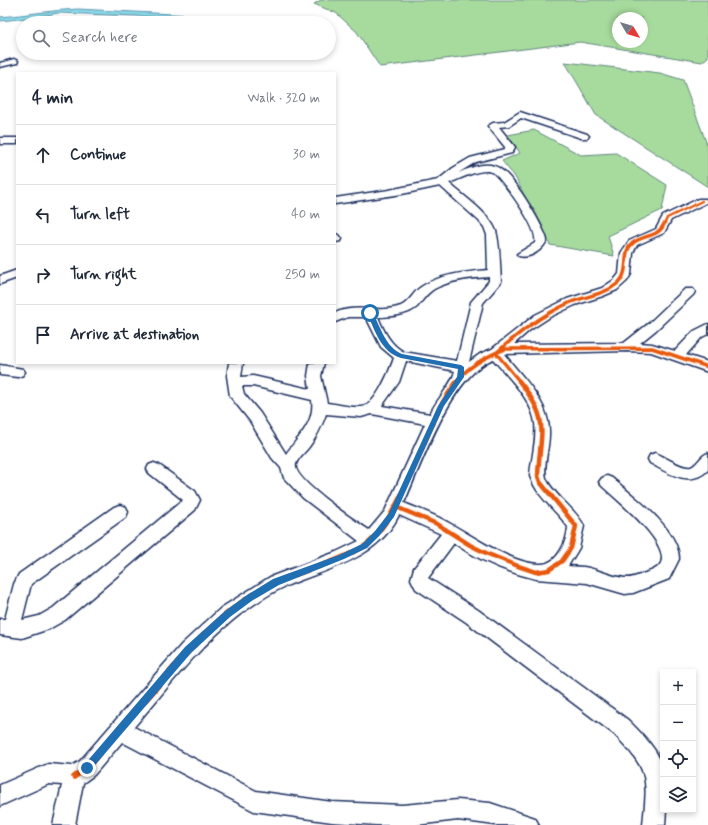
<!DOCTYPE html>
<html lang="en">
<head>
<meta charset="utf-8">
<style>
	body { margin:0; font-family:Mynerve,sans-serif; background:#f2f2f3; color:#1f2937 }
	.controls { position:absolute; right:12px; bottom:12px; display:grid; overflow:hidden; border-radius:0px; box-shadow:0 2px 6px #0003 }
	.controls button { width:36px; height:36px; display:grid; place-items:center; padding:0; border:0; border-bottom:1px solid #e0e1e3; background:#fff; color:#1f2937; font:20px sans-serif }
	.compass { position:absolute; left:612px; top:12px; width:36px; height:36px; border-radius:50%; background:#fff; box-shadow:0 2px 6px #0003; rotate:128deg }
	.stop { position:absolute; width:12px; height:12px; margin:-9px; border:3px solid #1f6fb2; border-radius:50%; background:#fff }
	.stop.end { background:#1f6fb2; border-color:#fff; box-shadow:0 1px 4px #0008 }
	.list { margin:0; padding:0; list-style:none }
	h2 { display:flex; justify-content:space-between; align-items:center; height:52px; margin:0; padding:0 16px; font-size:17px }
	h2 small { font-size:13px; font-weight:400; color:#747a83 }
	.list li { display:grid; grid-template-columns:26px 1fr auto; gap:12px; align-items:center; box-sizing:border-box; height:60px; padding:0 16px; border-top:1px solid #e0e1e3 }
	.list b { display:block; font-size:15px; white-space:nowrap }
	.list em { font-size:13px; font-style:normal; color:#747a83 }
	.icon { flex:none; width:22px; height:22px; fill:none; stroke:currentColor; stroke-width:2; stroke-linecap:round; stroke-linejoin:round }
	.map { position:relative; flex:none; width:708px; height:825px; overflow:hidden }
	.search { position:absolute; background:#fff; box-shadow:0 2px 6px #0003; left:16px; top:16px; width:320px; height:44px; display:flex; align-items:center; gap:10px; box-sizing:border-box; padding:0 14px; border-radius:22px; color:#747a83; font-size:15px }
	.panel { position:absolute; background:#fff; box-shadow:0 2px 6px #0003; left:16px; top:72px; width:320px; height:292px; border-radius:0px }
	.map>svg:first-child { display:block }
	.green { fill:#a7db9d; stroke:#61857e; fill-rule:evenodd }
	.water { fill:#8ad9e7; stroke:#5e95b0 }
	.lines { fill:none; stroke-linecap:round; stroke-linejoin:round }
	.minor-casing { stroke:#1b2f5e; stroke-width:3 }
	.minor { fill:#fff; fill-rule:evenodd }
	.cycleway-far3-casing { stroke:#fff; stroke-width:4 }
	.cycleway-far2-casing { stroke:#fff; stroke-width:5.5 }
	.cycleway-far1-casing { stroke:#fff; stroke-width:7 }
	.cycleway-casing { stroke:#fff; stroke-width:8 }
	.cycleway-far3 { stroke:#e8590c; stroke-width:2.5 }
	.cycleway-far2 { stroke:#e8590c; stroke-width:3.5 }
	.cycleway-far1 { stroke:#e8590c; stroke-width:4.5 }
	.cycleway { stroke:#e8590c; stroke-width:5.5 }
	.route { fill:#1f6fb2 }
</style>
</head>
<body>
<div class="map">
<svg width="708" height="825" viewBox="0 0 708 825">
	<rect width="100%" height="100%" fill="#fff"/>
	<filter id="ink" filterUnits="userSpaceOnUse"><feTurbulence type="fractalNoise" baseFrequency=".025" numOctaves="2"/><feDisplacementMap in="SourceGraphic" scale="8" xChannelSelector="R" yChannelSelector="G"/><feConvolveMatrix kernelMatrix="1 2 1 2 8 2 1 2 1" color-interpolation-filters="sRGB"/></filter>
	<g filter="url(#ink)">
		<path class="green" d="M321,0H708V57L702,62L580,42L380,67L357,32L336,13L314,4ZM618,18H642V42H618Z
			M565,62L660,73L683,80L708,147V187L596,115Z
			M534,130L581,155L616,153L667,185L662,210L608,236L614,256L550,245L515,177L502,161L520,153L508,135Z"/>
		<path class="water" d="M78,9L191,15L187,18L58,13L29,18L0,21V17C26,15 52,10 78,9Z"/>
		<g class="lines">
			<g class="minor-casing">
				<path id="minor" d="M14,59L18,61L17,63L0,67V63Z
					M520,112L587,134L589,136L587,138H581L521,118L509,126L499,127L515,147L512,153L476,162L458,173C468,169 483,162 494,166C511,170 538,218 545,234L547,240C543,250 530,259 519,256L517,254L535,243C539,228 505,184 494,173C482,166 461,179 449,183C463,196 494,216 497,235C500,250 500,267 501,282L483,303L469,362L480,354L492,349L535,315L567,299L602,288L614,280L619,274L621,253L629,241L656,229L663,216L698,199H706L707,201L706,203L671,220L664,233L637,245L633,253L631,274L627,281L617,290L603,296L575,305L550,317L530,330L514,344L624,343L648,324L685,289H693L695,292L693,295L656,330L640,343L652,344L675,351L694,331L708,324V334L702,337L686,355L708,362V372L651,352L627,351L504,354C523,378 551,403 549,435C549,447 543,468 546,478C552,494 576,509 584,526L579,548L568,566C575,567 582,566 589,568C601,571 613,577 625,578C634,579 643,573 651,571C690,557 614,498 602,486L599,482L602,478L607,476L612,478C633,496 679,529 679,559L669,579L633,593L625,594L587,583L536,579C507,572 478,560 454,543L428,578L478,610L628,720C641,733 659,750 663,769C666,781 663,797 663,810H666L665,825H643C648,776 649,770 614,734L466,622L416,589L411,579L414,568L441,534L399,515C376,561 327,568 284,587C268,594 247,609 233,620C195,651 166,690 134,727L256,791L332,802L402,805L458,800L490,803L535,818L539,825H495L458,820L416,825H376L332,822L254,811L122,742L94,775L83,783L75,825H53L62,785L49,784L0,806V785L48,764L72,766L80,761L182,644L221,608L270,577L336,552L359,541L303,498L284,478L281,468L272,458L250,421L230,396L227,376L229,363H243L241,377L253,376L310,389L308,376L310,363H324L321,376L327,403C338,404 351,408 362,407C376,405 390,370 394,358L381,347L366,317H348L335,322V313C356,303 380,314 401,306C410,302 413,292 421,287C440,274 466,272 488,270L487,235L484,227L479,221L440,186L402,194L335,204V198L389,190L438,180L453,168L470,158L505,149V147L488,126L493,123L504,122ZM489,277V281L471,302L457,361L404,352C390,345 384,331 378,317C390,317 408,315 417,307C423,300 426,294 434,289C450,280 471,278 489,277ZM493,359C508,377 532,399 535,423C537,441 531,459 530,476C537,497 556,510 568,527C567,541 558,564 541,564C513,565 473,536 449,523C435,515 419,509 404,503C422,463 451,376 493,359ZM406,361L455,371C452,385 436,400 430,414L382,406L399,382ZM242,386H253L312,400C315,423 298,437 286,454L260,413L244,394ZM326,414L361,417L372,414L425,424L385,511L369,530C357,522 291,479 296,464C299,456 307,451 311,444C318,435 322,425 326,414Z
					M0,138H17V144H0Z
					M335,234L339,235L342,239L341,241L335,242Z
					M17,270V278L0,284V276Z
					M0,365L23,369L25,372L23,375L18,377L0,375Z
					M655,453C664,456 682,469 691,467C698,464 700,456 708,453V470C690,488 668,473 650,463L648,459L650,455Z
					M154,463L159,465L195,491L200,500L195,510L65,620L49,629L22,638L0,635V619H5L14,584L19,574L114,507L120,505L126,507L128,512L126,517L31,584L22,620L39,616L53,608L183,500L149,473L147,469L149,465Z"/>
			</g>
			<use href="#minor" class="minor"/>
			<g class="cycleway-far3-casing">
				<path id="cycleway-far3" d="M664,225L667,218L702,201"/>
			</g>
			<g class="cycleway-far2-casing">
				<path id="cycleway-far2" d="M456,382C468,366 487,356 505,349L652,348L708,367
					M520,382L496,353C520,332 540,316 569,303C585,296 604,295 617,284C632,271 620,253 633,243C643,235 659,237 664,224"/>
			</g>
			<g class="cycleway-far1-casing">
				<path id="cycleway-far1" d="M396,507L437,524L470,545L488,554L518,566L536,572L549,570L562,561L571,548L576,526L540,482L538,476C540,430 551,421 519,381
					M284,579C310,569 339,561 363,547C395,527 423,442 440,407C445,398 451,390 457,381"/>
			</g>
			<g class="cycleway-casing">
				<path id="cycleway" d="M74,777L87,768C108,743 129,718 151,694C189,649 230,599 287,578"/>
			</g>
			<use href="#cycleway-far3" class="cycleway-far3"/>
			<use href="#cycleway-far2" class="cycleway-far2"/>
			<use href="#cycleway-far1" class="cycleway-far1"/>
			<use href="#cycleway" class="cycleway"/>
		</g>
	</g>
	<path class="route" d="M368,312H372C381,327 385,347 402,354L461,365L464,367V377L444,406L394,517L380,535L367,548L344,559L279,585L253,600L230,617L191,653L90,771L87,773L84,771L82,768L84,765L185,647L225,611L247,595L273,579L339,555L362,544L375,531L389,513L438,406L457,377L458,369L401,358C381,352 375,331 367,313Z"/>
</svg>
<div class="controls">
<button>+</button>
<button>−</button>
<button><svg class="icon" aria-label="locate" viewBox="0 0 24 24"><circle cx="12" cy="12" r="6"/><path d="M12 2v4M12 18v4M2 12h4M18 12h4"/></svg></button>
<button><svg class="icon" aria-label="layers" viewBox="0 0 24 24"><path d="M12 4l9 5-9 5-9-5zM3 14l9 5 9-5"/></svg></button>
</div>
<svg class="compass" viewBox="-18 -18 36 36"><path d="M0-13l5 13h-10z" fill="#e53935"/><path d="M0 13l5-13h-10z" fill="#747a83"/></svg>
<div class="stop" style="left:370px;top:313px"></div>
<div class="stop end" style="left:87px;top:768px"></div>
<div class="search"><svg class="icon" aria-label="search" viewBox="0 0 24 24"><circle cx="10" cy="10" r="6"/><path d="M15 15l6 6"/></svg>Search here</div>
<section class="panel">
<h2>4 min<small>Walk · 320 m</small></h2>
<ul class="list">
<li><svg class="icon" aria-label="ahead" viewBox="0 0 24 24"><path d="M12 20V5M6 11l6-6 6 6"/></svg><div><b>Continue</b></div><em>30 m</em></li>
<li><svg class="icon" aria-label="left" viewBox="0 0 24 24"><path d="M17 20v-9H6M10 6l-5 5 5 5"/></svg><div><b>Turn left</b></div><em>40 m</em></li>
<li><svg class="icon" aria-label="right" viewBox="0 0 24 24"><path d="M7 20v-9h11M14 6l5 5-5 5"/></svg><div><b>Turn right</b></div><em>250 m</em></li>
<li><svg class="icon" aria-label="arrive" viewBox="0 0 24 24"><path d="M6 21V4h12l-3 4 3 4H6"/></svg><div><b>Arrive at destination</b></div></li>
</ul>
</section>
</div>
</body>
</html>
